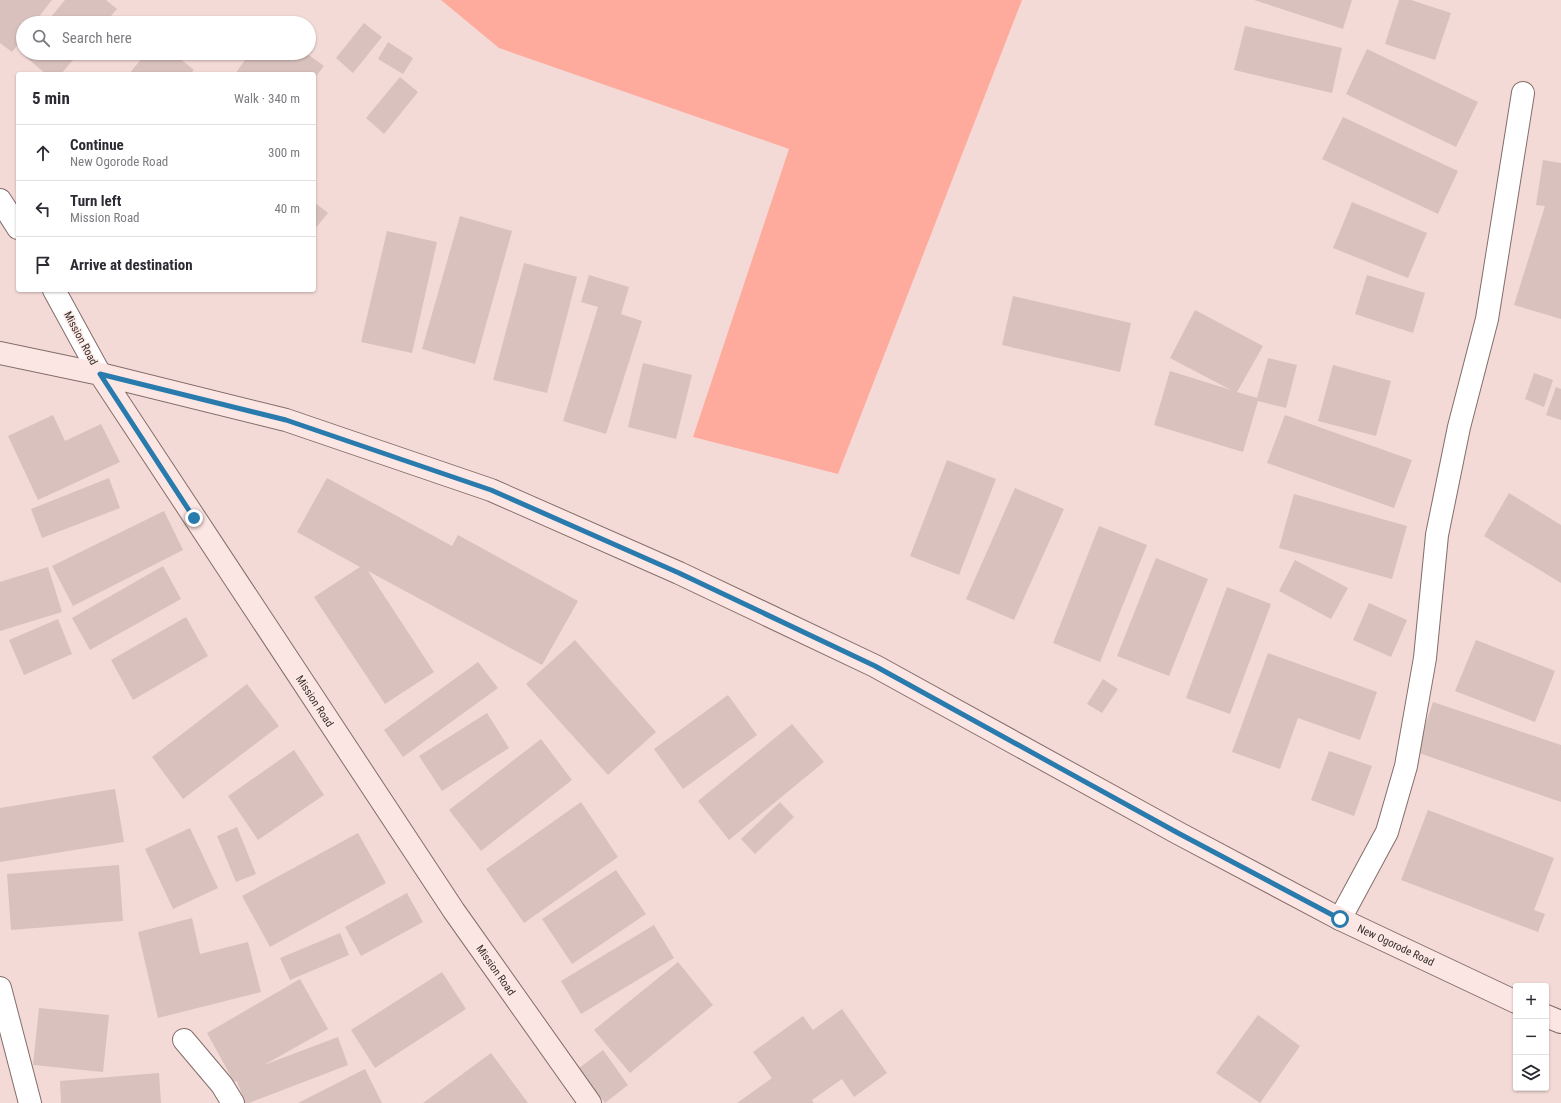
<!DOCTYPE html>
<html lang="en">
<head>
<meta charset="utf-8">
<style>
	body { margin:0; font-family:"Roboto Condensed",sans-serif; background:#f7f7f7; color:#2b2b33 }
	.controls { position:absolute; right:12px; bottom:12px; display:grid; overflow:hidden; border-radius:4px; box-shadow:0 1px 3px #0004 }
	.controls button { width:36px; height:36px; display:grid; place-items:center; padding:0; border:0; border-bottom:1px solid #e1e1e2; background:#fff; color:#2b2b33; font:20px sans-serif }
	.stop { position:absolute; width:12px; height:12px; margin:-9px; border:3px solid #287bac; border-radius:50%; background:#fff }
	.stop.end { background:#287bac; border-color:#fff; box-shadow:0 1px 4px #0008 }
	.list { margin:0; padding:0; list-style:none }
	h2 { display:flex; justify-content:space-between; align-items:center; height:52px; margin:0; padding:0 16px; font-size:17px }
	h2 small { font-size:13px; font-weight:400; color:#7c7c81 }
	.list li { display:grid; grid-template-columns:26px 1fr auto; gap:12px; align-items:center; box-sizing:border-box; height:56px; padding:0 16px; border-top:1px solid #e1e1e2 }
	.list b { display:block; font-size:15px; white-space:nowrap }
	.list p { margin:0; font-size:13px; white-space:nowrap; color:#7c7c81 }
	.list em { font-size:13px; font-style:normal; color:#7c7c81 }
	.icon { flex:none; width:22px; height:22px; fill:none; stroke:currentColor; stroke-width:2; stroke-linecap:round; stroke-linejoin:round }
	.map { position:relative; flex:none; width:1561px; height:1103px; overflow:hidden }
	.search { position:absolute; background:#fff; box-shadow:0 1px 3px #0004; left:16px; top:16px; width:300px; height:44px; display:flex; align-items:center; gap:10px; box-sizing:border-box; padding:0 14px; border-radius:22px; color:#7c7c81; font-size:15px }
	.panel { position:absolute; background:#fff; box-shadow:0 1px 3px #0004; left:16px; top:72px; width:300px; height:220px; border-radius:4px }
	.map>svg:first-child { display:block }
	.green { fill:#feab9e }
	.building { fill:#d9c1bd }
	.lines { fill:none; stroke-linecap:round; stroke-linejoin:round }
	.street-casing { stroke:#836d6a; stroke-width:24 }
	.secondary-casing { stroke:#836d6a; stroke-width:24 }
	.street { stroke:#fff; stroke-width:22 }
	.secondary { stroke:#fce6e3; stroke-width:22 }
	.route { stroke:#287bac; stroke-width:5 }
	.labels { text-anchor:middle; stroke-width:3; stroke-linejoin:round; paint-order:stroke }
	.street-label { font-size:11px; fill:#372e2c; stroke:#fde9e5 }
</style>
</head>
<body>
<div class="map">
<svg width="1561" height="1103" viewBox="0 0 1561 1103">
	<rect width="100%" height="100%" fill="#f3dad6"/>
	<path class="green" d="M441,0H1022L838,474L693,437L789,149L499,48Z"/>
	<path class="building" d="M0,0H52L34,23H23V38L12,52L0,43Z
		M65,0H106L117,9L105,23H46Z
		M1254,0H1352L1343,29Z
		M1399,0H1411L1451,13L1435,60L1385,44Z
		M364,23L382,37L353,73L336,58Z
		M1245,26L1342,48L1332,93L1234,70Z
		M388,42L413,58L403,74L378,59Z
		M1367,49L1478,102L1456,147L1346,94Z
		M23,50V53H79L61,74H46L21,53Z
		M146,53H173L194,70L190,74H129Z
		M250,53H306L324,66L314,79V74H235Z
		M400,77L418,92L384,134L366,118Z
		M1343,117L1458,171L1438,214L1322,159Z
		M1543,160L1561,163V319L1514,305L1545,206L1536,205Z
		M314,202L328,213L314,230Z
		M1352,202L1427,233L1408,278L1333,248Z
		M460,216L512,231L475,364L422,349Z
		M387,231L437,242L412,353L361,342Z
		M524,263L577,277L547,393L493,380Z
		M589,275L629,287L621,314L642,321L606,434L563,421L598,307L581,302Z
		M1367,275L1425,293L1413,333L1355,314Z
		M1013,296L1131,323L1120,372L1002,345Z
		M1195,310L1263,346L1237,392L1257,398L1268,358L1297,365L1286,408L1258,401L1243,452L1154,425L1170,371L1231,390L1170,358Z
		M643,363L692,375L676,439L628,427Z
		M1333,365L1391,381L1376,436L1318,421Z
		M1534,373L1553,380L1544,407L1525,399Z
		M1556,387L1561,389V420L1546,415Z
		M53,415L65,441L101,424L120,462L38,500L8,436Z
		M1285,415L1412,460L1394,508L1267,463Z
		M947,460L996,479L959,575L910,556Z
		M109,478L120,508L42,538L31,509Z
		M327,478L452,546L458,535L578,601L542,665L368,571L434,672L385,704L314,597L360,567L297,532Z
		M1015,488L1064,509L1014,620L966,599Z
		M1509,493L1561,525V583L1484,536Z
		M1294,494L1407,526L1392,579L1279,548Z
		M164,511L183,550L73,606L52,566Z
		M1099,526L1147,545L1100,662L1053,643Z
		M1156,558L1208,579L1169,676L1117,656Z
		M1295,560L1348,588L1331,619L1279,591Z
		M163,566L181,599L90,650L72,618Z
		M48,567L62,612L0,631V582Z
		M1227,587L1271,604L1230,714L1186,698Z
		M1369,603L1407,620L1391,657L1353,640Z
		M186,617L208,656L133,700L111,660Z
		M58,619L72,654L24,675L9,640Z
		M575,640L656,732L608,775L526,684Z
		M1476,640L1555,671L1535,722L1455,691Z
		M1268,653L1377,692L1360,740L1298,718L1280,769L1232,752Z
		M478,662L498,688L403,757L384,730Z
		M1103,679L1118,689L1102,713L1087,704Z
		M247,684L279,726L183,799L152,757Z
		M728,695L757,735L683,789L654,749Z
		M1433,702L1561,745V802L1416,752Z
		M487,713L509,748L442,791L419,756Z
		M792,724L824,762L729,840L698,801Z
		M541,739L572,780L481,851L449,810Z
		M294,750L324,795L258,840L228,796Z
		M1329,751L1372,766L1354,816L1311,800Z
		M115,789L124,842L0,862V808Z
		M581,802L618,857L524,923L486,869Z
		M780,802L794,817L755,854L741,839Z
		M1428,810L1554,858L1534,910L1545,914L1538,932L1401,880Z
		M237,827L256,874L236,882L217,836Z
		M190,828L218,888L173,909L145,849Z
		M358,833L386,883L270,947L242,896Z
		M119,865L123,921L11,930L7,874Z
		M616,870L646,914L572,964L542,919Z
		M407,893L423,922L361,956L345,927Z
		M192,918L200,954L248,942L261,992L158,1018L138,932Z
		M654,925L674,958L581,1014L561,981Z
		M340,933L349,955L290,980L280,958Z
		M678,962L713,1005L630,1073L594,1030Z
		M442,972L466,1009L375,1068L351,1030Z
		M300,979L328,1029L264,1065L338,1037L348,1065L249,1103H245L237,1081L234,1082L207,1033Z
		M39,1008L109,1015L103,1072L33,1065Z
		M842,1009L887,1073L854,1097L842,1079L812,1100L814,1103H737L772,1078L753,1052L803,1016L813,1030Z
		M1258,1015L1300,1046L1260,1103L1216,1073Z
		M603,1050L628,1085L605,1103L579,1068Z
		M491,1053L528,1103H423Z
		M365,1069L382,1103H298Z
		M159,1073L161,1103H61L60,1081Z"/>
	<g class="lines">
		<g class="street-casing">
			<path id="street" d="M0,200L18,228
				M54,290L100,374
				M1340,919L1387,832L1406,766L1425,658L1437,535L1459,427L1487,319L1523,93
				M0,988L30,1103
				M184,1040L222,1085L233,1103"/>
		</g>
		<g class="secondary-casing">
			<path id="secondary" d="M0,353L100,374L286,420L491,490L679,573L875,666L1178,833L1340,919L1516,1002
				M100,374L454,911L590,1103
				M1546,1016L1561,1022"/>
		</g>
		<use href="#street" class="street"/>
		<use href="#secondary" class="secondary"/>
	</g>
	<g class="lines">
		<path class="route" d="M194,518L100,374L286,420L491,490L679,573L875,666L1178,833L1340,919"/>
	</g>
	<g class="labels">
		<g class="street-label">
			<text transform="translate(81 338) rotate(62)" y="4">Mission Road</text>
			<text transform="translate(315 701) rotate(57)" y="4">Mission Road</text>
			<text transform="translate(1396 945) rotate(25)" y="4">New Ogorode Road</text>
			<text transform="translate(496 970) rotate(55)" y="4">Mission Road</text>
		</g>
	</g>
</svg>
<div class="controls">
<button>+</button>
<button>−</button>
<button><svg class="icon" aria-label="layers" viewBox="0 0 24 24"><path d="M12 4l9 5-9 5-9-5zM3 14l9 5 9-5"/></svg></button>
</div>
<div class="stop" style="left:1340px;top:919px"></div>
<div class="stop end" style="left:194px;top:518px"></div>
<div class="search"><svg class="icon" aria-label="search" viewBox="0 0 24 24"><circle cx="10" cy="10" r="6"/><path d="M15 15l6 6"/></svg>Search here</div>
<section class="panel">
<h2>5 min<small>Walk · 340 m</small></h2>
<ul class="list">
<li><svg class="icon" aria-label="ahead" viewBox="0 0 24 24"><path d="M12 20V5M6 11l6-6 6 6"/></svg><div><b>Continue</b><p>New Ogorode Road</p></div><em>300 m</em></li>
<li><svg class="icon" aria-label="left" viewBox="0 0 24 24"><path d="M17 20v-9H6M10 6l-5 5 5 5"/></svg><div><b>Turn left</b><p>Mission Road</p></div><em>40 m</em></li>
<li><svg class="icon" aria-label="arrive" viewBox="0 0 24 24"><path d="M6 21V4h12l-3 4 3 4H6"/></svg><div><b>Arrive at destination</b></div></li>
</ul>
</section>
</div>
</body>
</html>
